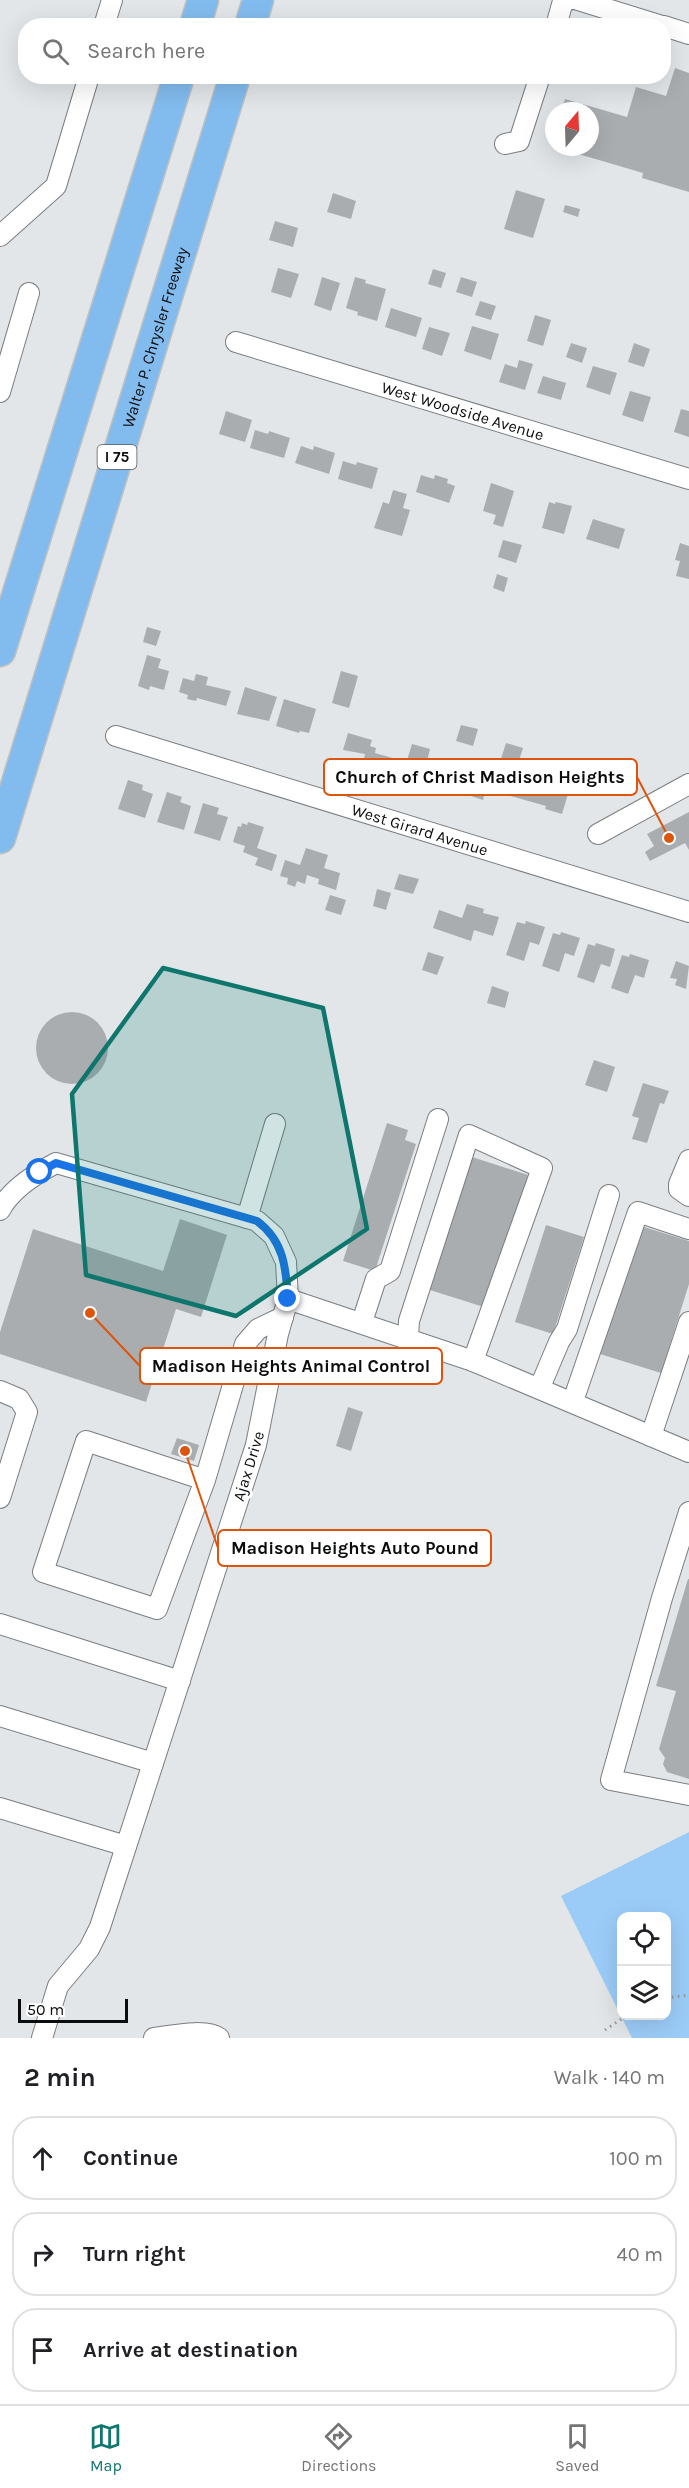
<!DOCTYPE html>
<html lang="en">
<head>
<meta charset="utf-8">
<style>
	body { margin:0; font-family:Karla,sans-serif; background:#f6f6f6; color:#202124 }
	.controls { position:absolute; right:18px; bottom:18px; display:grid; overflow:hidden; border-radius:12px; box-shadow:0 6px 24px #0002 }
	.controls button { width:54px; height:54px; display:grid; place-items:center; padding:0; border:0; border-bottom:2px solid #e0e0e0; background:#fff; color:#202124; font:30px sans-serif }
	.compass { position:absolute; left:545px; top:102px; width:54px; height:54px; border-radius:50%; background:#fff; box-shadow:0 6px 24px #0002; rotate:19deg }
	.scale { position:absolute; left:18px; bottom:15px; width:110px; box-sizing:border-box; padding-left:6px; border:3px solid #0b0c0d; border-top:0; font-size:16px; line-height:21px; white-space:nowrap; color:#0b0c0d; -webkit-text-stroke:4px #fff; paint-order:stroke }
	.stop { position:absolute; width:18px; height:18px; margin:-14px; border:4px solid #1a73e8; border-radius:50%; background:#fff }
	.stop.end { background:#1a73e8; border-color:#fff; box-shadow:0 2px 6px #0008 }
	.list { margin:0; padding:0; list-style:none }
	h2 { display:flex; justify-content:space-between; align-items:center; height:78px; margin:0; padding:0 24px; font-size:26px }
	h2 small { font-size:20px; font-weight:400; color:#757577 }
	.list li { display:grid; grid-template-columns:39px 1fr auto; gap:18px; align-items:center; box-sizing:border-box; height:84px; margin:0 12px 12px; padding:0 12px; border:2px solid #e0e0e0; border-radius:24px }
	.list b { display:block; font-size:22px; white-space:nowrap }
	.list em { font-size:20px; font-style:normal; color:#757577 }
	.icon { flex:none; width:33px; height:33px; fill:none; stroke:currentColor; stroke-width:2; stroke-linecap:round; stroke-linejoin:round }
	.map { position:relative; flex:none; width:689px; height:2038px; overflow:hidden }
	.search { position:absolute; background:#fff; box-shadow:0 6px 24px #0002; left:18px; right:18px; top:18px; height:66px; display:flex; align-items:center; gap:15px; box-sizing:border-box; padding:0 21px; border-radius:24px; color:#757577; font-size:22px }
	.sheet { height:366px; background:#fff }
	nav { display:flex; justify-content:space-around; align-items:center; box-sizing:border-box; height:84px; border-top:2px solid #e0e0e0; background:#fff; font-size:16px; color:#757577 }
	nav a { display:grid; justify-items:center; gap:3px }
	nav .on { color:#0f766e }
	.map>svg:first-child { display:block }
	.green { fill:#9bccf8; fill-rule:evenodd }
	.building { fill:#a9adb0 }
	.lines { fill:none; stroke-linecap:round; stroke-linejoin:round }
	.minor-casing { stroke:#7b7e81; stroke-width:22 }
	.highway-casing { stroke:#c0c0c0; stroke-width:33 }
	.path { stroke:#95989a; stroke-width:3; stroke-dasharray:1.5 4.5; stroke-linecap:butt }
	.minor { stroke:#fff; stroke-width:20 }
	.highway { stroke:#82bcee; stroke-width:30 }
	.route { stroke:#1a73e8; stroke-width:8 }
	.marked { fill:#0f766e; fill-opacity:0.2; stroke:#0f766e; stroke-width:4.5; stroke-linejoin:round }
	.labels { text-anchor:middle; stroke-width:6; stroke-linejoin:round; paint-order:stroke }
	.shield { fill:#fff; stroke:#545556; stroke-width:1.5 }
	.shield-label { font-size:15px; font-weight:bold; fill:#0b0c0d }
	.street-label { font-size:16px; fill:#0b0c0d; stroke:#fff }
	.leader { fill:none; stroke:#dd550c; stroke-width:2 }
	.callout-dot { fill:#dd550c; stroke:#fff; stroke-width:2 }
	.callout { fill:#fff; stroke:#dd550c; stroke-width:2 }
	.callout-label { font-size:18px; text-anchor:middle; font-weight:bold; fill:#0b0c0d }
</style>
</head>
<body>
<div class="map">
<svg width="689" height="2038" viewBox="0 0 689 2038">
	<rect width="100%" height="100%" fill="#e2e6e9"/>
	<path class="green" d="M689,1832V2038H632L561,1896ZM622,1916H666V2016H622Z"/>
	<path class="building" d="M675,68L689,73V192L642,178L643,173L558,148L590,147V111H561L565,99L627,117L636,87L666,96Z
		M516,190L545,199L533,238L504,229Z
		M333,193L356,201L351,219L327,212Z
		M565,205L580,209L578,217L563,212Z
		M275,221L298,228L293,247L269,240Z
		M278,268L299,274L291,298L271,292Z
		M433,269L446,273L441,288L428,284Z
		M322,277L340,283L331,311L314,305Z
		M355,277L366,280L365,283L386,289L377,321L357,315L358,312L346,308Z
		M461,277L477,282L472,297L456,292Z
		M480,301L496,306L491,320L475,315Z
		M391,308L422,318L416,337L385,327Z
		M535,315L551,320L543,346L527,341Z
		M472,326L499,334L491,360L464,351Z
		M429,327L450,333L442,356L422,349Z
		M571,343L587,348L582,363L566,357Z
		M634,343L650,349L644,367L628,362Z
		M519,360L533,364L525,390L499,382L505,364L517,368Z
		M593,366L617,373L610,395L586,387Z
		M543,376L566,383L561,400L537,393Z
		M630,391L651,397L643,422L622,415Z
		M681,409L689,411V437L674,432Z
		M226,411L252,420L245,442L219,434Z
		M255,430L268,434L269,431L290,438L284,458L250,448Z
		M301,446L313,450L314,446L335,453L329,474L295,463Z
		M343,461L356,465L357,462L378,468L372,489L338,479Z
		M421,475L434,479L435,475L448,479L447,483L455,486L449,503L416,492Z
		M491,483L514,491L503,527L493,524L496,515L483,511Z
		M393,490L407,494L403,508L410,510L402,536L374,528L383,502L389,504Z
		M549,502L555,504L556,502L572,506L564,534L542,528Z
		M593,519L625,529L619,549L586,539Z
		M503,540L522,545L516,563L498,557Z
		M680,543L689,546V579L676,576L680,561L675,560Z
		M497,574L508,578L504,592L493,588Z
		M147,627L161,631L156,646L143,642Z
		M147,655L161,659L158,668L169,671L164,690L150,686L149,690L138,686Z
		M341,671L358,676L349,708L332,703Z
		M196,674L208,677L206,685L231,691L226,706L197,698L196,701L187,699L188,695L179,692L183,678L194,681Z
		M245,687L277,697L269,721L237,714Z
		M284,699L316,709L309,733L300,731L299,733L276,726Z
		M461,725L478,729L473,746L456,741Z
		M348,733L372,740L370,746L376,748L375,753L396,759L391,776L361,770L365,754L343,750Z
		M506,743L523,748L517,767L500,762Z
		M412,744L430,749L427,761L440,765L434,784L420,780L419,785L401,780Z
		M478,764L490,768L483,800L456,791L461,771L474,775Z
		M512,777L532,783L533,781L568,794L562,814L545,809L546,806L507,795Z
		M128,780L143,785L142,790L153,794L145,818L118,809Z
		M167,792L182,797L180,802L191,806L184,830L157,822Z
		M203,803L219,808L217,814L228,817L220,841L194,833Z
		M689,812V850L685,843L650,861L645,852L654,846L647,834Z
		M248,822L264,827L257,848L277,855L272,871L255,865L258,858L243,852L245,846L233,842L238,826L241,827L242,823L247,825Z
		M306,848L328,855L324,868L340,873L336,890L318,884L319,879L307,875L305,884L297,881L295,887L287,884L288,878L280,876L285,860L300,865Z
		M399,874L419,879L413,894L394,889Z
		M377,889L391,893L386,910L373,906Z
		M330,895L346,900L341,915L325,910Z
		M467,904L484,909L483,913L499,917L493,936L474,930L471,941L433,928L439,910L462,918Z
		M526,921L545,927L539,945L530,942L524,961L506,955L517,922L525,924Z
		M561,932L580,938L574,956L565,953L559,972L542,966L553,933L560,935Z
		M596,943L615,949L610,967L601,964L594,983L577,977L588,944L595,946Z
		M428,952L444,957L437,975L422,970Z
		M630,954L649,960L644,978L635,975L628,994L611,988L622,955L629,957Z
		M676,961L689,966L686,989L675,985L677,979L670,978Z
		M492,986L509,992L505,1008L487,1003Z
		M36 1048a36 36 0 1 1 72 0a36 36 0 1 1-72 0Z
		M594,1060L615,1067L607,1092L585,1085Z
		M643,1083L669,1091L664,1104L660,1103L647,1143L632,1139L639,1118L632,1116Z
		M387,1123L408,1130L405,1140L416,1144L375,1271L343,1261Z
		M472,1157L528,1175L487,1308L430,1290Z
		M180,1219L227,1235L201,1317L176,1309L146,1402L0,1354V1332L33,1229L163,1271Z
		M546,1225L584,1237L553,1334L515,1322Z
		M641,1226L689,1241V1284L661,1373L600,1354Z
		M348,1407L363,1412L351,1451L336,1446Z
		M177,1438L199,1445L194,1461L171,1454Z
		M688,1579H689V1779L667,1772L663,1764L665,1758L659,1749L676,1691L656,1686Z"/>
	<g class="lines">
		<g class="minor-casing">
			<g id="minor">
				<path d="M578,0L662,26"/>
				<path d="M104,26L112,0"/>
				<path d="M556,26L563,1L569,0"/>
				<path d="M664,26L689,34"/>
				<path d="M505,144L519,141L540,76"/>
				<path d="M0,236L56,186L89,76"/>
				<path id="s1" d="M236,342L689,479"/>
				<path d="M0,392L29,293"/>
				<path id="s2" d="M116,736L689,912"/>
				<path d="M598,834L689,784"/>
				<path d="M689,1160L679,1184V1189L689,1196"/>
				<path d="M0,1210C11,1189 35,1174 56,1163L247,1218L257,1221L274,1236L286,1262L288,1299L278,1334L256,1445L100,1927L89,1949L58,1986L42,2038"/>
				<path d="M247,1218L275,1124"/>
				<path d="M288,1299L473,1361L689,1452"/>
				<path d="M362,1322L376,1279L390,1271L438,1119"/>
				<path d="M408,1337L409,1321L469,1135L542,1168L473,1361"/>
				<path d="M540,1387L559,1342L567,1329L609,1195"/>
				<path d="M0,1391L19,1399L27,1412L0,1498"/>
				<path d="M573,1401L638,1212L689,1229"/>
				<path d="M651,1436L689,1322"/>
				<path d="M205,1480L157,1609L43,1572L86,1441L205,1480L245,1344L258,1329L283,1317"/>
				<path d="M689,1512L662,1598L611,1780L689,1795"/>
				<path d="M0,1624L180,1681"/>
				<path d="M0,1716L153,1763"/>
				<path d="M0,1808L126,1846"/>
				<path d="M154,2038C171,2036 206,2028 219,2038"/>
			</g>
		</g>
		<g class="highway-casing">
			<g id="highway">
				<path d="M195,26L203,0"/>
				<path d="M250,26L258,0"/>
				<path d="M0,651L179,76"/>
				<path id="s3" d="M0,838L235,76"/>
			</g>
		</g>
		<path class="path" d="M666,1998L689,1995
			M605,2030L626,2016"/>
		<use href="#minor" class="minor"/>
		<use href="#highway" class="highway"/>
	</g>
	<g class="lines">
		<path class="route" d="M40,1172L56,1163L257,1221C284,1241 286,1268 288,1299"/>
	</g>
	<path class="marked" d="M163,968L323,1008L367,1229L236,1316L86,1275L72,1094Z"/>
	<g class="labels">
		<rect class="shield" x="97.5" y="445" width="39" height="24" rx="4.5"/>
		<g class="shield-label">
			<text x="117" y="462">I 75</text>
		</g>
		<g class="street-label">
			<text dy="6" stroke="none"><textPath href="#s3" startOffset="524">Walter P. Chrysler Freeway</textPath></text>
			<text dy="6" stroke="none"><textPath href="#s1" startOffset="237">West Woodside Avenue</textPath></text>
			<text dy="6" stroke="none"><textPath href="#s2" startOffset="318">West Girard Avenue</textPath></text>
			<text transform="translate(248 1466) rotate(-73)" y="6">Ajax Drive</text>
		</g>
	</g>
	<path class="leader" d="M669 838L637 777M90 1313L140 1366M185 1451L218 1548"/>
	<g class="callout-dot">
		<circle cx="669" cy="838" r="6"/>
		<circle cx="90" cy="1313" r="6"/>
		<circle cx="185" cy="1451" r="6"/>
	</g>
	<g class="callout">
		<rect x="324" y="759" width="313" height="36" rx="6"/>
		<rect x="140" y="1348" width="302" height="36" rx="6"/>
		<rect x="218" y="1530" width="273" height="36" rx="6"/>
	</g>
	<g class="callout-label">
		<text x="480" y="783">Church of Christ Madison Heights</text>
		<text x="291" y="1372">Madison Heights Animal Control</text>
		<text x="355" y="1554">Madison Heights Auto Pound</text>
	</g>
</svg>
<div class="controls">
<button><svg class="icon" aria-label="locate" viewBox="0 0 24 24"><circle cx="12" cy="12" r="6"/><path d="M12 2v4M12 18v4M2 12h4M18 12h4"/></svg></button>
<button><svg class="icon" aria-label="layers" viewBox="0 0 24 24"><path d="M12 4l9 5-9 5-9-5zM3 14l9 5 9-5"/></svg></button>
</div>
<svg class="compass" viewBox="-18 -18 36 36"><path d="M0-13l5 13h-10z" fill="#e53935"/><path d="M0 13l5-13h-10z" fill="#757577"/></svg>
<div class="scale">50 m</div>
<div class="stop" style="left:40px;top:1172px"></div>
<div class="stop end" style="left:288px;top:1299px"></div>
<div class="search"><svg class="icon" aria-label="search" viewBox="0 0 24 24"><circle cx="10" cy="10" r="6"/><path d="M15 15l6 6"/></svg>Search here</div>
</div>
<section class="sheet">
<h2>2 min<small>Walk · 140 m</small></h2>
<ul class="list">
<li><svg class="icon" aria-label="ahead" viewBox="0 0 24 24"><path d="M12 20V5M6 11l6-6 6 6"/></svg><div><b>Continue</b></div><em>100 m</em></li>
<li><svg class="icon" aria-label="right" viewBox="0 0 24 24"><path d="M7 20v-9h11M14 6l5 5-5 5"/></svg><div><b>Turn right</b></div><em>40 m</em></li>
<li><svg class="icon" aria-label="arrive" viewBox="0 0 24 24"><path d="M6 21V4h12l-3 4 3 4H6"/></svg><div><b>Arrive at destination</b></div></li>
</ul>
</section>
<nav>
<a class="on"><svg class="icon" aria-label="map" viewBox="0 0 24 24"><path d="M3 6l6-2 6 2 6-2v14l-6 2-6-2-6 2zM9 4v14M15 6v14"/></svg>Map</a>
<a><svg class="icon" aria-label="directions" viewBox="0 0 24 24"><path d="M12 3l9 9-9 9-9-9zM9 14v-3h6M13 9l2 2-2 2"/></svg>Directions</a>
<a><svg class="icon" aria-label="saved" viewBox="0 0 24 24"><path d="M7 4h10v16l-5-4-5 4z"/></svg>Saved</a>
</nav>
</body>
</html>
